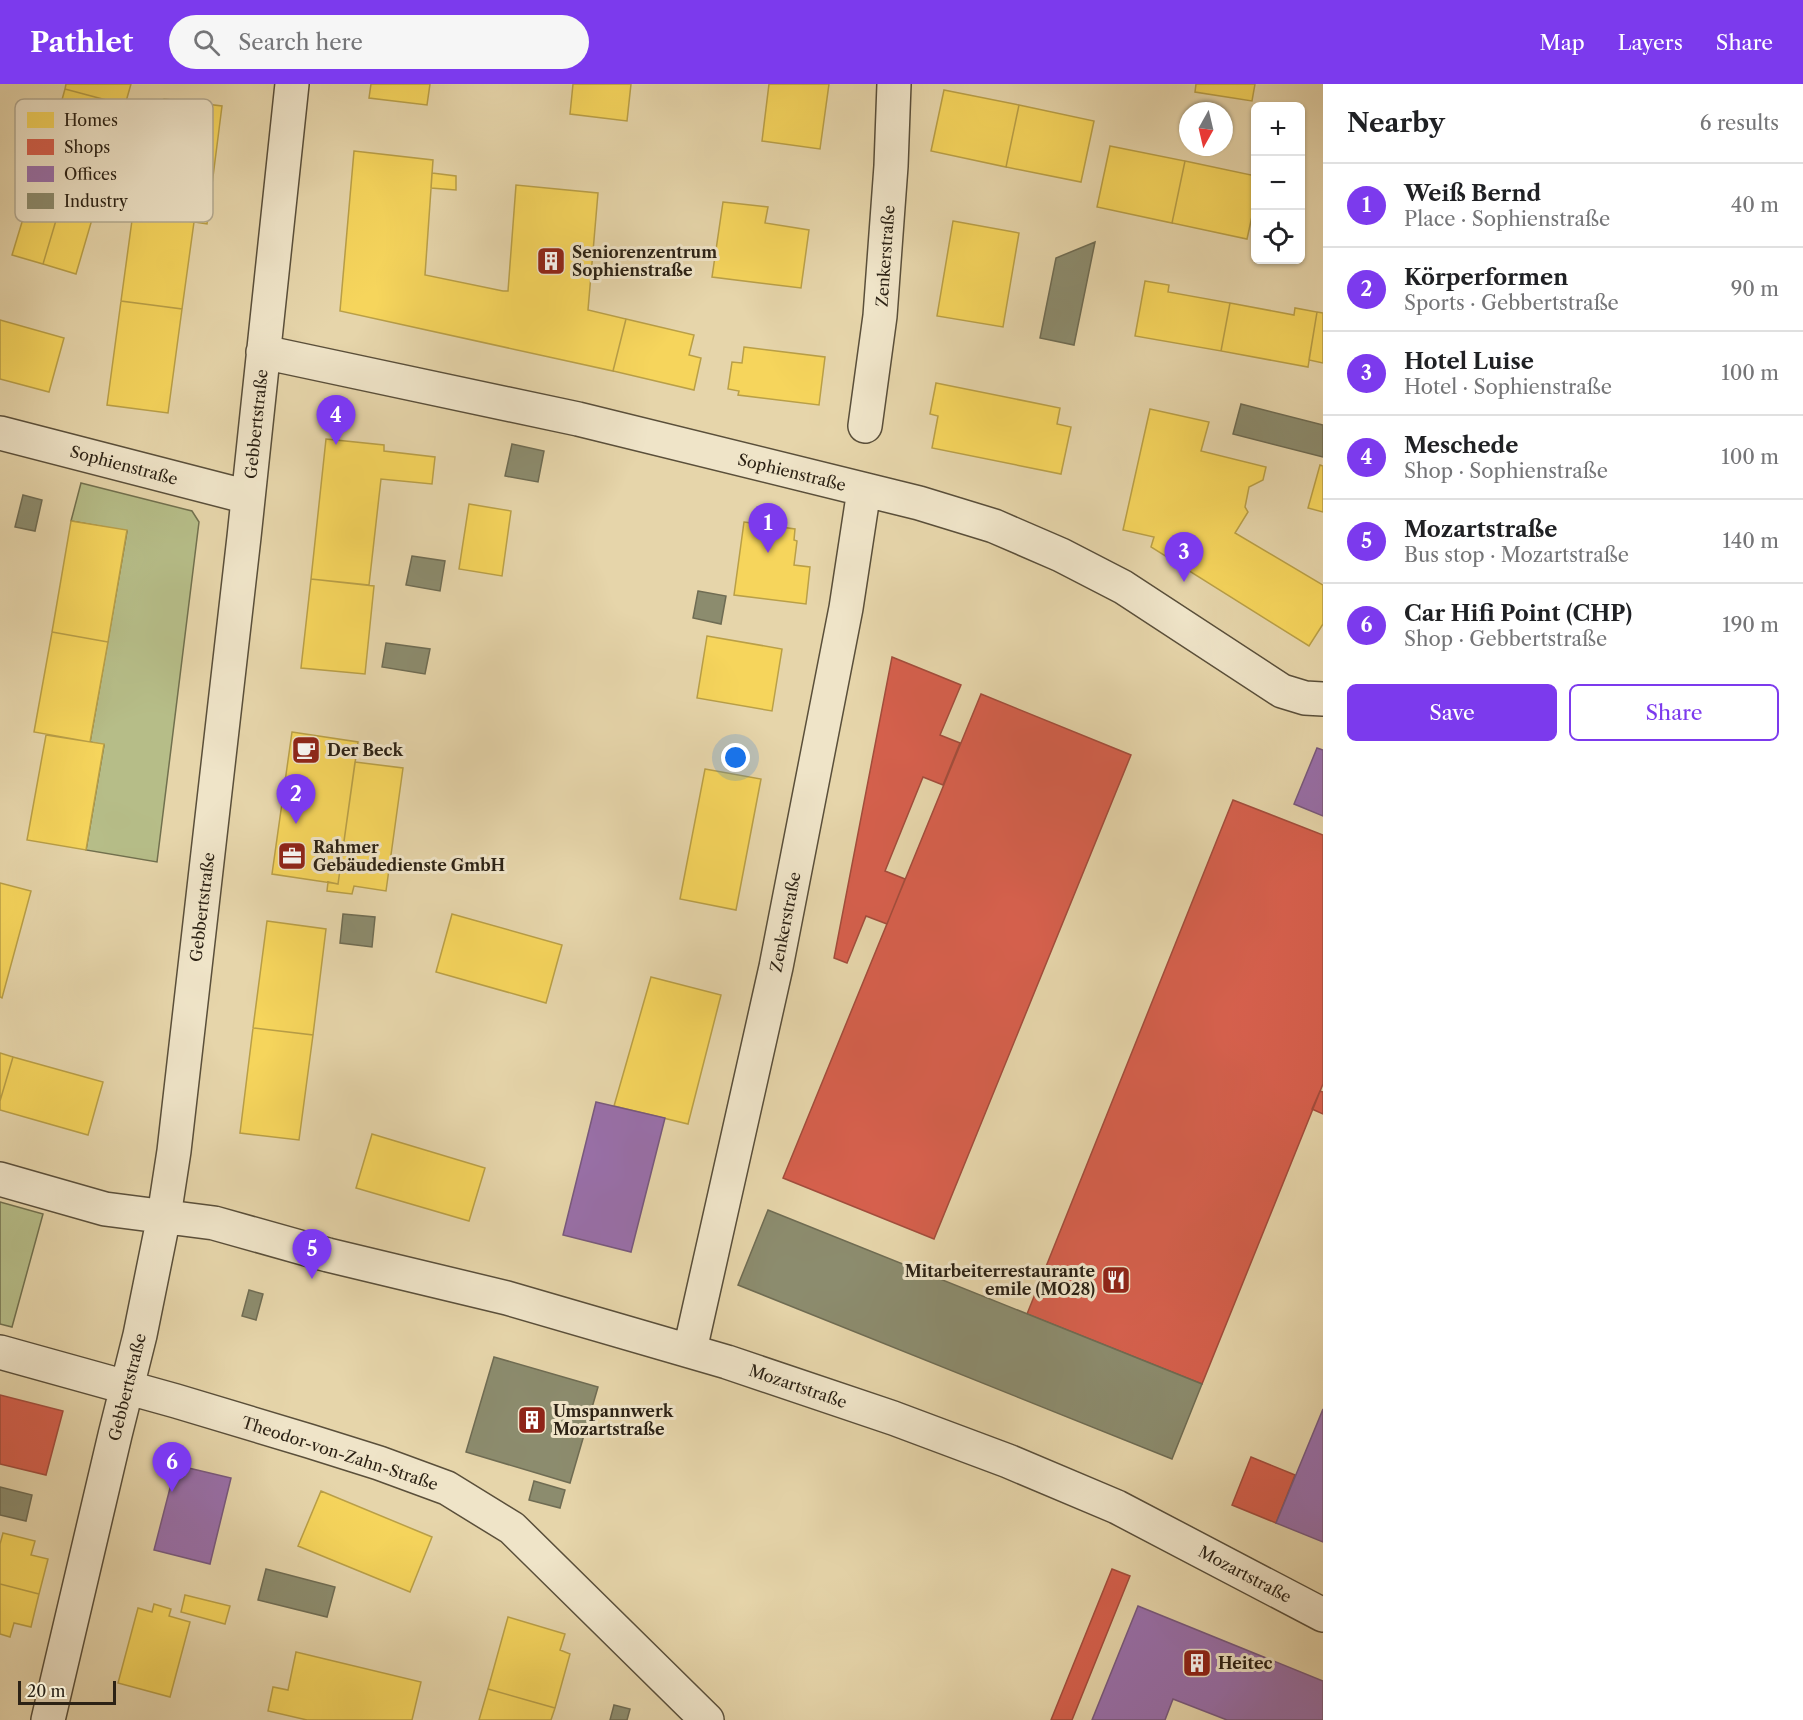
<!DOCTYPE html>
<html lang="en">
<head>
<meta charset="utf-8">
<style>
	body { margin:0; font-family:"Libre Caslon Text",serif; background:#f6f6f6; color:#202124 }
	.controls { position:absolute; right:18px; top:18px; display:grid; overflow:hidden; border-radius:9px; box-shadow:0 2px 4px #0004 }
	.controls button { width:54px; height:54px; display:grid; place-items:center; padding:0; border:0; border-bottom:2px solid #e0e0e0; background:#fff; color:#202124; font:30px sans-serif }
	.compass { position:absolute; left:1179px; top:18px; width:54px; height:54px; border-radius:50%; background:#fff; box-shadow:0 2px 4px #0004; rotate:188deg }
	.scale { position:absolute; left:18px; bottom:15px; width:98px; box-sizing:border-box; padding-left:6px; border:3px solid #2c2215; border-top:0; font-size:16px; line-height:21px; white-space:nowrap; color:#2c2215; -webkit-text-stroke:4px #efe4c8; paint-order:stroke }
	.you { position:absolute; left:736px; top:674px; width:21px; height:21px; margin:-15px; border:4px solid #fff; border-radius:50%; background:#1a73e8; box-shadow:0 0 0 9px #1a73e833 }
	.badge { display:grid; place-items:center; width:39px; height:39px; border-radius:50%; background:#7c3aed; color:#fff; font-size:20px; font-weight:700 }
	.pin { position:absolute; translate:-50% -50px; filter:drop-shadow(0 2px 3px #0008) }
	.pin::after { content:''; position:absolute; top:32px; width:21px; height:18px; background:inherit; clip-path:polygon(0 0,100% 0,50% 100%) }
	.list { margin:0; padding:0; list-style:none }
	h2 { display:flex; justify-content:space-between; align-items:center; height:78px; margin:0; padding:0 24px; font-size:26px }
	h2 small { font-size:20px; font-weight:400; color:#757577 }
	.list li { display:grid; grid-template-columns:39px 1fr auto; gap:18px; align-items:center; box-sizing:border-box; height:84px; padding:0 24px; border-top:2px solid #e0e0e0 }
	.list b { display:block; font-size:22px; white-space:nowrap }
	.list p { margin:0; font-size:20px; white-space:nowrap; color:#757577 }
	.list em { font-size:20px; font-style:normal; color:#757577 }
	.actions { display:flex; gap:12px; padding:18px 24px }
	.actions a { flex:1; padding:14px 0; border:2px solid #7c3aed; border-radius:9px; text-align:center; font-size:21px; color:#7c3aed }
	.actions .main { background:#7c3aed; color:#fff }
	.icon { flex:none; width:33px; height:33px; fill:none; stroke:currentColor; stroke-width:2; stroke-linecap:round; stroke-linejoin:round }
	.map { position:relative; flex:none; width:1323px; height:1636px; overflow:hidden }
	header { display:flex; align-items:center; gap:36px; box-sizing:border-box; height:84px; padding:0 30px; background:#7c3aed; color:#fff }
	header strong { font-size:28px }
	nav { display:flex; gap:33px; margin-inline-start:auto; font-size:21px }
	.search { width:420px; height:54px; background:#f6f6f6; display:flex; align-items:center; gap:15px; box-sizing:border-box; padding:0 21px; border-radius:33px; color:#757577; font-size:22px }
	main { display:flex }
	aside { flex:1; background:#fff }
	.map>svg:first-child { display:block }
	.green { fill:#b6bd88; stroke:#71704e; stroke-width:1.5 }
	.homes { fill:#f6d55c; stroke:#b99f47; stroke-width:1.5 }
	.shops { fill:#d6604d; stroke:#a34d3c; stroke-width:1.5 }
	.offices { fill:#9970ab; stroke:#78597e; stroke-width:1.5 }
	.industry { fill:#8c8c6e; stroke:#6f6c53; stroke-width:1.5 }
	.lines { fill:none; stroke-linecap:round; stroke-linejoin:round }
	.minor-casing { stroke:#5a4f3a; stroke-width:36 }
	.minor { stroke:#efe4c8; stroke-width:33 }
	.labels { text-anchor:middle; stroke-width:6; stroke-linejoin:round; paint-order:stroke }
	.poi-label { font-size:16px; font-weight:bold; fill:#2c2215; stroke:#efe4c8; text-anchor:start }
	.street-label { font-size:16px; fill:#2c2215; stroke:#efe4c8 }
	.key { fill:#efe4c8; stroke:#b4aa92; stroke-width:1.5 }
	.key-label { font-size:16px; fill:#2c2215 }
</style>
</head>
<body>
<header>
<strong>Pathlet</strong>
<div class="search"><svg class="icon" aria-label="search" viewBox="0 0 24 24"><circle cx="10" cy="10" r="6"/><path d="M15 15l6 6"/></svg>Search here</div>
<nav><a>Map</a><a>Layers</a><a>Share</a></nav>
</header>
<main>
<div class="map">
<svg width="1323" height="1636" viewBox="0 0 1323 1636">
	<rect width="100%" height="100%" fill="#e6d5aa"/>
	<filter id="stains"><feTurbulence type="fractalNoise" baseFrequency=".00333" numOctaves="4"/><feColorMatrix values="0 0 0 0 .2 0 0 0 0 .09 0 0 0 0 .02 0 0 0 .5 -.17"/></filter>
	<radialGradient id="worn" r=".72"><stop offset=".6" stop-color="#630" stop-opacity="0"/><stop offset="1" stop-color="#630" stop-opacity=".3"/></radialGradient>
	<path class="green" d="M81,399L192,427L199,438L157,778L86,766L104,661L90,658L127,447L71,437Z
		M0,1118L43,1130L12,1243L0,1240Z"/>
	<path class="homes" d="M66,0H131L125,21L65,5Z
		M371,0H430L427,21L369,14Z
		M573,0H631L627,37L570,30Z
		M769,0H829L820,65L762,57Z
		M1196,0H1255L1252,17L1195,8Z
		M65,5L125,21L118,46L58,30Z
		M944,6L1019,21L1006,83L931,67Z
		M164,15L222,22L207,140L149,131Z
		M1019,21L1094,37L1081,98L1006,83Z
		M1110,62L1185,77L1172,139L1097,123Z
		M354,67L433,76L425,191L503,207H508L516,101L598,109L588,226L626,235L613,287L340,227Z
		M1185,77L1256,92V114L1247,155L1172,139Z
		M432,89L456,92V106L431,104Z
		M29,115L60,123L43,180L12,171Z
		M723,118L768,123L765,139L809,146L801,204L712,193Z
		M60,123L93,132L76,190L43,180Z
		M133,129L194,138L182,225L121,217Z
		M953,137L1019,149L1003,243L937,232Z
		M1145,197L1169,201L1168,208L1230,219L1221,267L1135,252Z
		M121,217L182,225L168,329L107,321Z
		M1230,219L1294,231L1295,224L1317,228L1308,283L1221,267Z
		M1317,228L1323,229V279L1309,276Z
		M626,235L694,251L689,271L701,274L694,306L613,287Z
		M0,236L64,254L49,308L0,295Z
		M744,263L825,273L819,321L738,311L739,307L728,305L732,278L742,279Z
		M936,299L1060,324L1057,340L1071,343L1061,390L932,364L938,332L930,330Z
		M1150,325L1209,338L1201,367L1266,383L1263,396L1249,403L1245,423L1248,428L1235,449L1323,501V540L1309,562L1151,463L1154,453L1123,446Z
		M326,355L384,361V367L435,373L432,400L381,395L369,501L311,495Z
		M1320,381L1323,382V428L1308,424Z
		M469,420L511,427L502,492L459,485Z
		M71,437L127,446L108,558L52,548Z
		M744,438L795,445L794,456L797,457L794,481L810,483L806,520L734,511Z
		M311,495L374,502L365,590L301,584Z
		M52,548L108,558L90,658L34,648Z
		M707,552L782,565L772,627L697,614Z
		M292,648L358,658L338,800L272,790Z
		M46,651L104,660L86,766L27,756Z
		M355,678L403,684L386,807L354,802L352,810L327,807L328,798L338,800Z
		M705,685L761,695L736,826L680,815Z
		M0,799L31,807L2,914L0,913Z
		M452,830L562,861L546,919L436,888Z
		M267,837L326,845L313,951L253,944Z
		M651,893L721,911L688,1040L614,1022Z
		M253,944L313,951L299,1056L240,1049Z
		M0,969L13,973L0,1017Z
		M13,973L103,998L88,1051L0,1026V1017Z
		M372,1050L485,1084L469,1137L356,1104Z
		M321,1407L432,1453L410,1508L298,1462Z
		M3,1449L35,1457L31,1471L48,1475L39,1510L0,1500V1460Z
		M0,1500L39,1510L31,1543L14,1539L10,1553L0,1550Z
		M185,1511L230,1522L225,1540L181,1528Z
		M154,1520L171,1525L169,1532L190,1538L170,1613L118,1599L138,1524L152,1528Z
		M508,1533L565,1550L560,1566L570,1570L555,1624L488,1605Z
		M296,1568L421,1598L412,1636H307L268,1627L273,1603L288,1606Z
		M488,1605L555,1624L551,1636H479Z"/>
	<path class="shops" d="M892,573L961,601L940,651L960,659L943,701L923,693L885,787L905,795L887,840L866,832L847,879L834,874Z
		M981,610L1131,671L934,1155L783,1094Z
		M1233,716L1323,751V1000L1202,1300L1027,1230Z
		M1320,1007L1323,1008V1030L1312,1025Z
		M0,1311L63,1327L46,1391L0,1380Z
		M1251,1373L1295,1391L1276,1439L1232,1421Z
		M1112,1485L1130,1492L1072,1636H1051Z"/>
	<path class="offices" d="M1317,664L1323,666V732L1294,720Z
		M596,1018L665,1034L631,1168L563,1151Z
		M1323,1325V1458L1276,1439Z
		M176,1381L231,1394L210,1480L154,1466Z
		M1138,1522L1323,1597V1636H1227L1173,1615L1165,1636H1092Z"/>
	<path class="industry" d="M1095,158L1074,261L1040,254L1056,174Z
		M1241,320L1323,341V373L1233,350Z
		M512,360L544,367L538,398L505,392Z
		M23,411L42,416L35,447L15,443Z
		M412,472L445,477L440,507L406,501Z
		M698,507L726,512L721,540L693,534Z
		M386,559L430,565L425,590L382,583Z
		M343,830L375,833L372,863L340,859Z
		M768,1126L1202,1300L1172,1375L738,1201Z
		M249,1206L263,1210L256,1236L242,1232Z
		M494,1273L598,1303L570,1399L466,1368Z
		M534,1397L565,1406L560,1424L529,1416Z
		M0,1403L32,1411L26,1437L0,1431Z
		M266,1485L335,1503L327,1533L258,1516Z
		M614,1621L630,1625L627,1636H610Z"/>
	<g class="lines">
		<g class="minor-casing">
			<path id="minor" d="M263,268L578,335L919,419L994,442L1061,471L1123,503L1282,607L1305,614L1323,615
				M865,342L880,232L891,82L894,0
				M0,349L248,413
				M0,1095L105,1125L214,1139L328,1171L507,1214L727,1278L893,1334L1008,1377L1117,1423L1323,1531
				M690,1266L776,883L846,524L864,406
				M0,1268L176,1317L309,1357L379,1379L447,1404L512,1444L707,1636
				M48,1636L115,1351L140,1251L164,1132L174,1067L244,453L292,0"/>
		</g>
		<use href="#minor" class="minor"/>
	</g>
	<defs>
		<g id="building-square" transform="scale(1.5)"><rect x="-9" y="-9" width="18" height="18" rx="4" fill="#8f2418" stroke="#efe4c8"/><path d="M-4-6H4V6H1V3H-1V6H-4ZM-2.5-4.3h1.7v1.8h-1.7ZM.8-4.3h1.7v1.8H.8ZM-2.5-1h1.7V.8h-1.7ZM.8-1h1.7V.8H.8Z" fill="#fff"/></g>
		<g id="cafe-square" transform="scale(1.5)"><rect x="-9" y="-9" width="18" height="18" rx="4" fill="#8f2418" stroke="#efe4c8"/><path d="M-5.5-4.5H6V0H3Q3 3.5 0 3.5H-2.5Q-5.5 3.5-5.5 0ZM3-3.2v2h1.7v-2ZM-6 4.5H4V6H-6Z" fill="#fff"/></g>
		<g id="office-square" transform="scale(1.5)"><rect x="-9" y="-9" width="18" height="18" rx="4" fill="#8f2418" stroke="#efe4c8"/><path d="M-6-3h4V-5.5h4V-3h4V5H-6ZM-1-4.5V-3h2v-1.5ZM-6 0V1H6V0Z" fill="#fff"/></g>
		<g id="restaurant-square" transform="scale(1.5)"><rect x="-9" y="-9" width="18" height="18" rx="4" fill="#8f2418" stroke="#efe4c8"/><path d="M-5-6h1v4h1v-4h1v4h1v-4h1v5L-1.5 .5V6h-2V.5L-5-1ZM5-6V6H3V1.5H1.5Q1.5-4 5-6Z" fill="#fff"/></g>
	</defs>
	<g fill-rule="evenodd">
		<use href="#building-square" x="551" y="177"/>
		<use href="#cafe-square" x="306" y="666"/>
		<use href="#office-square" x="292" y="772"/>
		<use href="#restaurant-square" x="1116" y="1196"/>
		<use href="#building-square" x="532" y="1336"/>
		<use href="#building-square" x="1197" y="1579"/>
	</g>
	<g class="labels">
		<g class="poi-label">
			<text x="572" y="174">Seniorenzentrum<tspan x="572" dy="18">Sophienstraße</tspan></text>
			<text x="327" y="672">Der Beck</text>
			<text x="313" y="769">Rahmer<tspan x="313" dy="18">Gebäudedienste GmbH</tspan></text>
			<text x="1095" y="1193" text-anchor="end">Mitarbeiterrestaurante<tspan x="1095" dy="18">emile (MO28)</tspan></text>
			<text x="553" y="1333">Umspannwerk<tspan x="553" dy="18">Mozartstraße</tspan></text>
			<text x="1218" y="1585">Heitec</text>
		</g>
		<g class="street-label">
			<text transform="translate(885 172) rotate(-86)" y="6">Zenkerstraße</text>
			<text transform="translate(256 340) rotate(-84)" y="6">Gebbertstraße</text>
			<text transform="translate(124 381) rotate(15)" y="6">Sophienstraße</text>
			<text transform="translate(792 388) rotate(14)" y="6">Sophienstraße</text>
			<text transform="translate(202 823) rotate(-83)" y="6">Gebbertstraße</text>
			<text transform="translate(785 838) rotate(-79)" y="6">Zenkerstraße</text>
			<text transform="translate(798 1302) rotate(19)" y="6">Mozartstraße</text>
			<text transform="translate(127 1303) rotate(-76)" y="6">Gebbertstraße</text>
			<text transform="translate(340 1369) rotate(18)" y="6">Theodor-von-Zahn-Straße</text>
			<text transform="translate(1245 1490) rotate(28)" y="6">Mozartstraße</text>
		</g>
	</g>
	<rect x="15" y="15" width="198" height="123" rx="9" class="key"/>
	<rect x="27" y="28" width="27" height="16" fill="#f6d55c"/>
	<rect x="27" y="55" width="27" height="16" fill="#d6604d"/>
	<rect x="27" y="82" width="27" height="16" fill="#9970ab"/>
	<rect x="27" y="109" width="27" height="16" fill="#8c8c6e"/>
	<g class="key-label">
		<text x="64" y="42">Homes</text>
		<text x="64" y="69">Shops</text>
		<text x="64" y="96">Offices</text>
		<text x="64" y="123">Industry</text>
	</g>
	<rect width="100%" height="100%" filter="url(#stains)"/>
	<rect width="100%" height="100%" fill="url(#worn)"/>
</svg>
<div class="controls">
<button>+</button>
<button>−</button>
<button><svg class="icon" aria-label="locate" viewBox="0 0 24 24"><circle cx="12" cy="12" r="6"/><path d="M12 2v4M12 18v4M2 12h4M18 12h4"/></svg></button>
</div>
<svg class="compass" viewBox="-18 -18 36 36"><path d="M0-13l5 13h-10z" fill="#e53935"/><path d="M0 13l5-13h-10z" fill="#757577"/></svg>
<div class="scale">20 m</div>
<div class="you"></div>
<div class="pin badge" style="left:768px;top:469px">1</div>
<div class="pin badge" style="left:296px;top:740px">2</div>
<div class="pin badge" style="left:1184px;top:498px">3</div>
<div class="pin badge" style="left:336px;top:361px">4</div>
<div class="pin badge" style="left:312px;top:1195px">5</div>
<div class="pin badge" style="left:172px;top:1408px">6</div>
</div>
<aside>
<h2>Nearby<small>6 results</small></h2>
<ul class="list">
<li><span class="badge">1</span><div><b>Weiß Bernd</b><p>Place · Sophienstraße</p></div><em>40 m</em></li>
<li><span class="badge">2</span><div><b>Körperformen</b><p>Sports · Gebbertstraße</p></div><em>90 m</em></li>
<li><span class="badge">3</span><div><b>Hotel Luise</b><p>Hotel · Sophienstraße</p></div><em>100 m</em></li>
<li><span class="badge">4</span><div><b>Meschede</b><p>Shop · Sophienstraße</p></div><em>100 m</em></li>
<li><span class="badge">5</span><div><b>Mozartstraße</b><p>Bus stop · Mozartstraße</p></div><em>140 m</em></li>
<li><span class="badge">6</span><div><b>Car Hifi Point (CHP)</b><p>Shop · Gebbertstraße</p></div><em>190 m</em></li>
</ul>
<div class="actions"><a class="main">Save</a><a>Share</a></div>
</aside>
</main>
</body>
</html>
